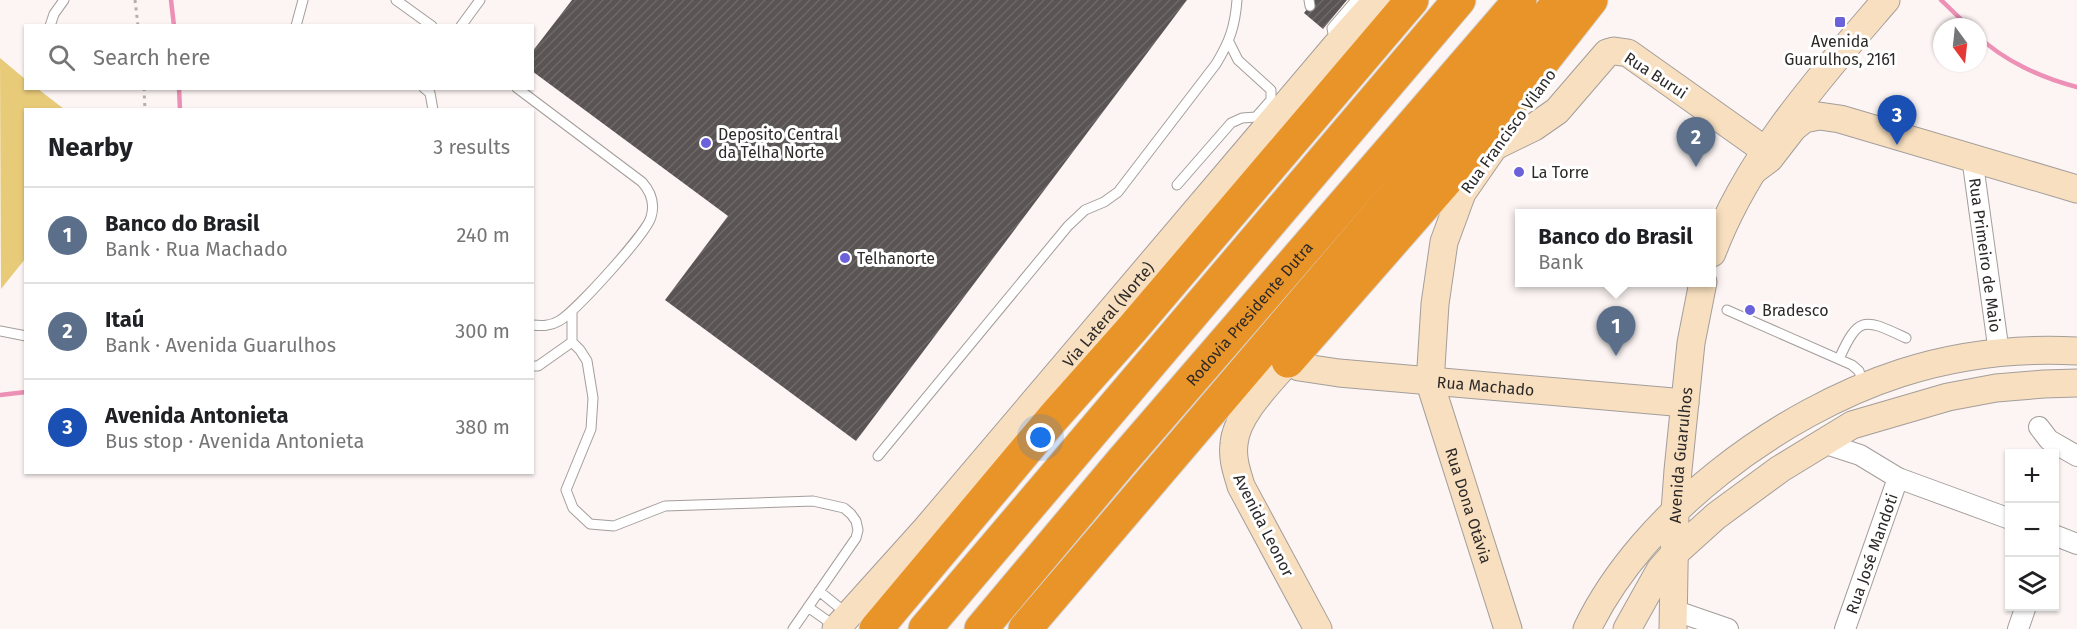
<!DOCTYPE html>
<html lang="en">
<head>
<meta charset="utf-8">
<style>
	body { margin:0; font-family:"Fira Sans",sans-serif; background:#f2f2f2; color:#202124 }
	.controls { position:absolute; right:18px; bottom:18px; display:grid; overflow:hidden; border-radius:0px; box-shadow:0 2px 4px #0004 }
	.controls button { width:54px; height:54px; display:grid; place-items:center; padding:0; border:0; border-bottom:2px solid #e0e0e0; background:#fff; color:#202124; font:30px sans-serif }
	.compass { position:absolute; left:1933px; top:18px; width:54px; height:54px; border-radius:50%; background:#fff; box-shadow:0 2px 4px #0004; rotate:165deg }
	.you { position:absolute; left:1041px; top:438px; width:21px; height:21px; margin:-15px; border:4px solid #fff; border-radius:50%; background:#1a73e8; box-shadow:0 0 0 9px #1a73e833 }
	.badge { display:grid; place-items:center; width:39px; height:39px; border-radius:50%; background:#1a73e8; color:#fff; font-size:20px; font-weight:700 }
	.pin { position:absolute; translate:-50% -50px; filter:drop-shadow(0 2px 3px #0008) }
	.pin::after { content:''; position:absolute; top:32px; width:21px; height:18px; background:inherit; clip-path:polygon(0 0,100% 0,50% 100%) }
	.popup { position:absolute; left:1515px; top:209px; width:201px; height:78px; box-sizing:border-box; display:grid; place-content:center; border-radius:0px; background:#fff; filter:drop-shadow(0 2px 4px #0005); font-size:20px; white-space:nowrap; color:#757577 }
	.popup b { font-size:22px; color:#202124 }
	.popup::after { content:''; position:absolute; left:50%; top:100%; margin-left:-12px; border:12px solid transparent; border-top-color:#fff }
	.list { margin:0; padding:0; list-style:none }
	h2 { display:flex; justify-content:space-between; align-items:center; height:78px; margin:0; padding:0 24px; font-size:26px }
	h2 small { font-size:20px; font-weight:400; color:#757577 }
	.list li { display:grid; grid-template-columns:39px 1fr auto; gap:18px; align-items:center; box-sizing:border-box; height:96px; padding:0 24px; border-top:2px solid #e0e0e0 }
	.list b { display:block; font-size:22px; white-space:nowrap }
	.list p { margin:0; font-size:20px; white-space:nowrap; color:#757577 }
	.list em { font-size:20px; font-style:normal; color:#757577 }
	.icon { flex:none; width:33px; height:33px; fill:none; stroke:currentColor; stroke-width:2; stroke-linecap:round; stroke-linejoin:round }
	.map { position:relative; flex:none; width:2077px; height:629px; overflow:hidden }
	.search { position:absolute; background:#fff; box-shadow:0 2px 4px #0004; left:24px; top:24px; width:510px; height:66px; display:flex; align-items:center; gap:15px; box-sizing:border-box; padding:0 21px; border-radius:0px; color:#757577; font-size:22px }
	.panel { position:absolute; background:#fff; box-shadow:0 2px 4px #0004; left:24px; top:108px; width:510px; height:366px; border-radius:0px }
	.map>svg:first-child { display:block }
	.pitch { fill:#e8cb79 }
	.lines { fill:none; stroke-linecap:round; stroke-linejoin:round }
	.stream { stroke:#ed90b6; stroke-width:4.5 }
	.building { fill:url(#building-hatch) }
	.lane-casing { stroke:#a49e9b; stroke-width:11 }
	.street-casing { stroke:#a49e9b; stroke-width:22 }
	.secondary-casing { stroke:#a49e9b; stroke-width:29 }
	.highway-casing { stroke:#d5d4d4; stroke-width:35 }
	.path { stroke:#b4afad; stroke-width:3; stroke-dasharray:3 4.5; stroke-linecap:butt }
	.lane { stroke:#fff; stroke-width:9 }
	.street { stroke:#fff; stroke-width:20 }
	.secondary { stroke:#f8dfbf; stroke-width:27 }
	.highway { stroke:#e99429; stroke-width:33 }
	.poi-dot { fill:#6a61db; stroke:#fff; stroke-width:2 }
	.labels { text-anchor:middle; stroke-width:6; stroke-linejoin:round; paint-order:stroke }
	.poi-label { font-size:16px; fill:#2c2928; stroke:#fff; text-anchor:start }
	.street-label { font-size:16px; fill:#2c2928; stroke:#fff }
</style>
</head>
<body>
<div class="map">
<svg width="2077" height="629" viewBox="0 0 2077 629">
	<defs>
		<pattern id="building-hatch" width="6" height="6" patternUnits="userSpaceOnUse" patternTransform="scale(1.5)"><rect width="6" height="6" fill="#5a5454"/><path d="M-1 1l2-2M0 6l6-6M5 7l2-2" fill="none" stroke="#6e6969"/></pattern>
	</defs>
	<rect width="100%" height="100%" fill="#fcf5f3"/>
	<path class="pitch" d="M0,58L25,79L26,88L38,89L64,109L26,110L25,259L1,289Z"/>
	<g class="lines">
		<path class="stream" d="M171,0L174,26
			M1941,0L1969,27
			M1978,36C2004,61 2042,78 2077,87
			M179,88L180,110
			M0,395L26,392"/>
	</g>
	<path class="building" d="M572,0H1187L856,441L665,300L728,216L532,71V52Z
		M1314,0H1347L1323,29L1304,13Z"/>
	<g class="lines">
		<g class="lane-casing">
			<path id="lane" d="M396,0L432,26
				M1309,0L1310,6
				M50,26L54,14L64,0
				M296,26L303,0
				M461,26L480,0
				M1334,39L1332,28L1356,0
				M424,88L430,93L433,110
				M517,88L642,182C651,192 655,204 651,217C647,233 575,312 559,321C550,326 543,326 532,325
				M1177,185L1231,123L1242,118L1256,117L1271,100V90L1238,60L1229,42
				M1727,310L1852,365L1859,371L1863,385
				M0,331L26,336
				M572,342V312
				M1839,359C1859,314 1865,319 1906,338
				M532,366H538L572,342L580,350L587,361L593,398L591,429L566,490L573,508L590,524L614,526L665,506L813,501L844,508L851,514L856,521L858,530L856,538L793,629
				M878,456L1068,226L1085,210L1104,202L1118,192L1216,64C1230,41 1235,26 1237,0
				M819,591L846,613
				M808,607L836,627"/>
		</g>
		<g class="street-casing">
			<g id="street">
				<path id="s1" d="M1972,157L1999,353"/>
				<path d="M2039,427L2049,440L2077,456"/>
				<path d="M1823,443L1860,455L1898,478L2010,519"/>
				<path d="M2054,535L2077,544"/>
				<path d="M1673,610L1728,629"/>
				<path id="s2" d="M1845,629L1898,478"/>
				<path d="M2018,629L2026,606"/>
			</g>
		</g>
		<g class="secondary-casing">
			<g id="secondary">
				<path id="s3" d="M1496,144L1462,193L1444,242L1435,304L1430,383L1508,629"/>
				<path d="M1493,147L1534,127L1557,111L1607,53L1614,51L1628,53L1766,151"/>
				<path d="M1753,171L1769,159L1793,128L1804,119L1819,116L1840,119L2077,189"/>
				<path d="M1712,253C1748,157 1820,77 1886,0"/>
				<path id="s4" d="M836,629L926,529L1335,47L1377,0"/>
				<path id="s5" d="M1318,629L1241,486C1237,472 1232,459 1234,444C1236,415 1270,382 1288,361L1299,367L1339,373L1685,403"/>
				<path d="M1587,629C1643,513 1780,412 1901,373C1957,355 2019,348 2077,351"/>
				<path d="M1627,629L1660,570L1675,553L1716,516L1780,469L1852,425L1948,397L1996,388L2044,384L2077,383"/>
				<path id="s6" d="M1673,629L1675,511L1678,470L1691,343L1703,282"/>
			</g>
		</g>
		<g class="highway-casing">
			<g id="highway">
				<path d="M1288,361L1478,144L1591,0"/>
				<path d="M876,629L1053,418L1132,329L1412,0"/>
				<path d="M925,629L1459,0"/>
				<path id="s7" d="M981,629L1122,461L1520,0"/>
				<path d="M1025,629L1561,0"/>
			</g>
		</g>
		<path class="path" d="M135,0L138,26
			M144,88L145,110"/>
		<use href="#lane" class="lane"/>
		<use href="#street" class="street"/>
		<use href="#secondary" class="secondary"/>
		<use href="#highway" class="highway"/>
	</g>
	<g class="poi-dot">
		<rect x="1834" y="16" width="12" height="12" rx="3"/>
		<circle cx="706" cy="143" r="6"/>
		<circle cx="1519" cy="172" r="6"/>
		<circle cx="845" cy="258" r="6"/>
		<circle cx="1750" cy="310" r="6"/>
	</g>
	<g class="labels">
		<g class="poi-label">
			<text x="1840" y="47" text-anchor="middle">Avenida<tspan x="1840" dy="18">Guarulhos, 2161</tspan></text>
			<text x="718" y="140">Deposito Central<tspan x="718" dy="18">da Telha Norte</tspan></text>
			<text x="1531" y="178">La Torre</text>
			<text x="857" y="264">Telhanorte</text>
			<text x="1762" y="316">Bradesco</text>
		</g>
		<g class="street-label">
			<text transform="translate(1656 75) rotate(33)" y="6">Rua Burui</text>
			<text transform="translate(1508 131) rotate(-54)" y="6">Rua Francisco Vilano</text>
			<text dy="6" stroke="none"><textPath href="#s1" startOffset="99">Rua Primeiro de Maio</textPath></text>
			<text dy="6" stroke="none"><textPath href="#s7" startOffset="414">Rodovia Presidente Dutra</textPath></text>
			<text dy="6" stroke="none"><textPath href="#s4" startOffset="416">Via Lateral (Norte)</textPath></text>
			<text dy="6" stroke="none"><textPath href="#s5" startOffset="506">Rua Machado</textPath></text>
			<text dy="6" stroke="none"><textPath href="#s6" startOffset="174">Avenida Guarulhos</textPath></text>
			<text dy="6" stroke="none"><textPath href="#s3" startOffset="382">Rua Dona Otávia</textPath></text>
			<text transform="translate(1264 525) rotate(63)" y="6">Avenida Leonor</text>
			<text dy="6" stroke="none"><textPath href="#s2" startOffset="80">Rua José Mandoti</textPath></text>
		</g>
	</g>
</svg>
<div class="controls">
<button>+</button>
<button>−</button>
<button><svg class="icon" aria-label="layers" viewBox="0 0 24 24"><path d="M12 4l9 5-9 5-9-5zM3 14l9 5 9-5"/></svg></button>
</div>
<svg class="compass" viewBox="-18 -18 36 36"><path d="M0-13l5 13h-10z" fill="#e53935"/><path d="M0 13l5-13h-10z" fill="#757577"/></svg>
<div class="you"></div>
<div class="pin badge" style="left:1616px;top:356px;background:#5c6f8a">1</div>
<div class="popup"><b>Banco do Brasil</b>Bank</div>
<div class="pin badge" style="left:1696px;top:167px;background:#5c6f8a">2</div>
<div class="pin badge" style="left:1897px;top:145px;background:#1a4fb4">3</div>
<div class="search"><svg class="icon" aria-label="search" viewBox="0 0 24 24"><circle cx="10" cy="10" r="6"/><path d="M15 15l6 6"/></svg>Search here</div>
<section class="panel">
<h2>Nearby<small>3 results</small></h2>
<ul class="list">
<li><span class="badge" style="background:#5c6f8a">1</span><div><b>Banco do Brasil</b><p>Bank · Rua Machado</p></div><em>240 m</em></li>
<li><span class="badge" style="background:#5c6f8a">2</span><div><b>Itaú</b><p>Bank · Avenida Guarulhos</p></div><em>300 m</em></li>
<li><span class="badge" style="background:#1a4fb4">3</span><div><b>Avenida Antonieta</b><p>Bus stop · Avenida Antonieta</p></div><em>380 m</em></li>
</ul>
</section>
</div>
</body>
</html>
